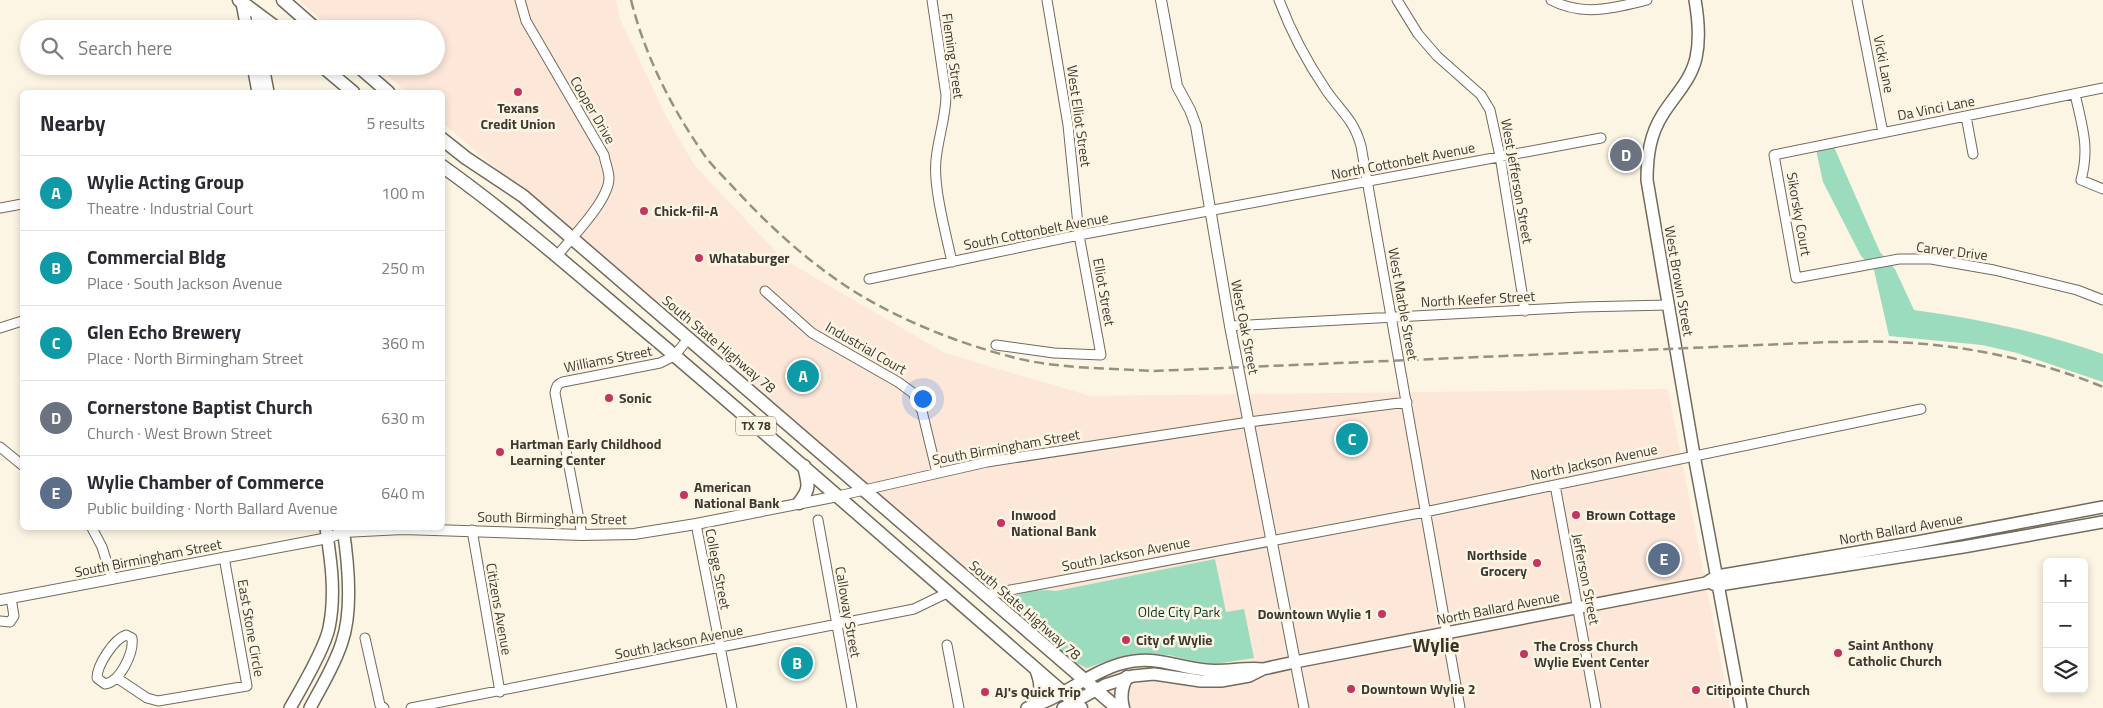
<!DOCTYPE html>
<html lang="en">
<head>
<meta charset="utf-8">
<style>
	body { margin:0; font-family:"Titillium Web",sans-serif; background:#f7f7f7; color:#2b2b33 }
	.controls { position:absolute; right:15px; bottom:15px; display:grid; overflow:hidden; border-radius:8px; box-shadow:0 2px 8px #0003 }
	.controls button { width:45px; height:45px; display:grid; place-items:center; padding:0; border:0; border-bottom:1px solid #e1e1e2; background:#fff; color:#2b2b33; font:25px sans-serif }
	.you { position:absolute; left:922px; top:398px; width:18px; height:18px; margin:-12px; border:4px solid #fff; border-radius:50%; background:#1a73e8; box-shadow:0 0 0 8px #1a73e833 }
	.badge { display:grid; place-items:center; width:32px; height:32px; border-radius:50%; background:#2563eb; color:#fff; font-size:16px; font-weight:700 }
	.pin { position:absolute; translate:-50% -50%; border:2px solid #fff; box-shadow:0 1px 5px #0006 }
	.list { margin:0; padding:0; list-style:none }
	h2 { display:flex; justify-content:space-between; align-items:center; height:65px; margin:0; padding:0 20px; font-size:21px }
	h2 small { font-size:16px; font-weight:400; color:#7c7c81 }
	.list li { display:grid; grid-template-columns:32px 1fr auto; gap:15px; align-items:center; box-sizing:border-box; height:75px; padding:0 20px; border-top:1px solid #e1e1e2 }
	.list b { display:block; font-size:19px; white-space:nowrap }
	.list p { margin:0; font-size:16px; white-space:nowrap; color:#7c7c81 }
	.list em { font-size:16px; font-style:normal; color:#7c7c81 }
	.icon { flex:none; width:28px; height:28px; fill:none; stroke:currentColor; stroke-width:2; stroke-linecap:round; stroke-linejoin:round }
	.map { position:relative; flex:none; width:2103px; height:708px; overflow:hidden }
	.search { position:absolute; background:#fff; box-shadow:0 2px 8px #0003; left:20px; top:20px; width:425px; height:55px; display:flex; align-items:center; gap:12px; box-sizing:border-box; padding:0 18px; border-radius:28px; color:#7c7c81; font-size:19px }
	.panel { position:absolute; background:#fff; box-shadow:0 2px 8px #0003; left:20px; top:90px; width:425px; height:440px; border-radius:8px }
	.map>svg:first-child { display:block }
	.commercial { fill:#fce7d9 }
	.green { fill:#9cdcbe }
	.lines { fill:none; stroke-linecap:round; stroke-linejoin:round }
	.minor-casing { stroke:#726b5c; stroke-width:11 }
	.tertiary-casing { stroke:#726b5c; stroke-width:12 }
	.secondary-casing { stroke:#726b5c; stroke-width:14 }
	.primary-casing { stroke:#726b5c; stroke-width:15 }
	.minor { stroke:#fff; stroke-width:9 }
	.tertiary { stroke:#fff; stroke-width:10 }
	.secondary { stroke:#fff; stroke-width:11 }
	.primary { stroke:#fff; stroke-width:12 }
	.rail { stroke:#969084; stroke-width:2.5; stroke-dasharray:10 5; stroke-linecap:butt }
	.poi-dot { fill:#c3355e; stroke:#fdf5e3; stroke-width:2 }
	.labels { text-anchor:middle; stroke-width:5; stroke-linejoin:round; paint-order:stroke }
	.shield { fill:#fdf5e3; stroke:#777268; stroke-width:1 }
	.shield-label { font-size:12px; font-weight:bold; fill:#3d3a33 }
	.street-label { font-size:14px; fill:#3d3a33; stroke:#fdf5e3 }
	.poi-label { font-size:14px; font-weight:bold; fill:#3d3a33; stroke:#fdf5e3; text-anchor:start }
	.park-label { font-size:14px; fill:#033a27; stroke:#fdf5e3 }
	.district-label { font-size:19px; font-weight:bold; fill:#3a3426; stroke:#fdf5e3 }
</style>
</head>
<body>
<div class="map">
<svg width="2103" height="708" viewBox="0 0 2103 708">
	<rect width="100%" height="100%" fill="#fdf5e3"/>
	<path class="commercial" d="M299,0H616L620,19L666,116L695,166L783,259L945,353L1090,396L1668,389L1730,708H1126L443,123L442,92H407L376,66H436V29H332Z"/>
	<path class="green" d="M1834,147L1880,252L1895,269L1914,310C1979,319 2042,332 2103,354V382L2017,353L1982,345L1889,336L1874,270L1861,256L1823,182L1816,150Z
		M1215,559L1226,612L1244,609L1254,658L1215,664L1193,661L1169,655L1137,654L1113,659L1087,668L1076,663L1010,606V599C1020,591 1044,589 1056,591Z"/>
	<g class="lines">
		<g class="minor-casing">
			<path id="minor" d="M520,0L526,21L604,155C605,162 609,171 609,178C609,201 571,238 557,256
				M932,0L946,95C946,117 938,138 936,160C933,187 946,234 952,262
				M1279,0C1291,32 1307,62 1326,90C1341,112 1353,118 1361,146L1460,708
				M1397,0L1418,34L1437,56L1481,95L1490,110L1500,156L1525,311
				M1551,0C1583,17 1614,8 1647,0
				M1857,0L1883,133
				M2103,88L1774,155L1796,278L1899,259H1931L1994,270L2077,290L2103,300
				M2075,94C2082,126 2090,147 2081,180L2103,189
				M1966,116L1973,154
				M0,208L22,204
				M869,279L1079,235L1601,138
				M765,291L812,333L898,382L913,393L922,411L937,473
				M1230,326L1581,307L1668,305
				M0,328L22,321
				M996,345L1054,353L1101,355L1079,235L1068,125L1047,0
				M0,447L22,465
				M1555,485L1596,708
				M838,496L987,462L1249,422L1407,402
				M818,520L852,708
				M696,524L732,708
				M92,528L102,547L112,579
				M472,530L500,692
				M582,535L555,393C556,387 557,384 563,382L660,363L674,356L689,338
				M984,595L1425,512L1921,409
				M0,621L10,622L14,616L11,598
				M126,635L132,638C134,653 120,682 105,684L97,678C97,665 114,639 126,635Z
				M365,638L380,705L384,708
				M947,645L959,708
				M1295,662L1304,708
				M117,678L147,698L158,701L247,686L224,557
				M411,708L914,609L949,592"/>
		</g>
		<g class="tertiary-casing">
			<path id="tertiary" d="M1161,0L1177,86L1190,110L1196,126L1230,326L1295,662
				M0,600L328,538L343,532L403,529L582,535L634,534L696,524L838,496"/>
		</g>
		<g class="secondary-casing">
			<path id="secondary" d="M1695,0C1698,17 1700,40 1696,58C1691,80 1675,95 1663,114C1650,134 1647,156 1647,180L1694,455L1741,708
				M242,3L247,29
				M257,13L258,29
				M253,66L258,92
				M263,66L268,92
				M1713,584L1719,585L1963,547L2103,522
				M290,708C301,689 325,648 329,628C336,594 331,561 326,528
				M310,708C321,687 335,665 342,642C353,610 348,561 343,528
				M1027,708C1061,699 1086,674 1120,664C1156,654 1173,667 1206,670C1225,672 1244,667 1263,669
				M1063,708L1105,685L1133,676L1154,674L1201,681H1221L1249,676L1263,669L1295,662L1706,583L1717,576L1917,542L2103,507"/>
		</g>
		<g class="primary-casing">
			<path id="primary" d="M239,0L278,29
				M283,0L316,29
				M322,66L353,92
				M358,66L388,92
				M442,139L466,158L523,196L1117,708
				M442,166C519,221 589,284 661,344C802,464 941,587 1081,708
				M799,503C811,488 808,484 804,466
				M1031,707C1043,694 1042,684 1036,669
				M1123,708C1120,697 1121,687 1127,677"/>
		</g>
		<use href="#minor" class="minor"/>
		<use href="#tertiary" class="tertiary"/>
		<use href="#secondary" class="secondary"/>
		<use href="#primary" class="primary"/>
		<path class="rail" d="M631,0C645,56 672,109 705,156C713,167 724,177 733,187C768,225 808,262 852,290C900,320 957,343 1012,357C1057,369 1107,368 1154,371L1830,342C1852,342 1874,341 1895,342C1965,345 2038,360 2103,387"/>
	</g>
	<g class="poi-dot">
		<circle cx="518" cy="92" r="5"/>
		<circle cx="644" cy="211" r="5"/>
		<circle cx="699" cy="258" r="5"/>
		<circle cx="609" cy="398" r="5"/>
		<circle cx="500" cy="452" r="5"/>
		<circle cx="684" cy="495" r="5"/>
		<circle cx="1576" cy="515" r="5"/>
		<circle cx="1001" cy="523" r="5"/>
		<circle cx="1537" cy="563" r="5"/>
		<circle cx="1382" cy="614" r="5"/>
		<circle cx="1126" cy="640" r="5"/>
		<circle cx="1838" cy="653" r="5"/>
		<circle cx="1524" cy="654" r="5"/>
		<circle cx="1351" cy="689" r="5"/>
		<circle cx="1696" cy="690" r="5"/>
		<circle cx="985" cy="692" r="5"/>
	</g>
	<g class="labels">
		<rect class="shield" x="736" y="416.5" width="40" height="19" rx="4"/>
		<g class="shield-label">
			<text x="756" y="430">TX 78</text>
		</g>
		<g class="street-label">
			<text transform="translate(953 56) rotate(82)" y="5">Fleming Street</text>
			<text transform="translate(1884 64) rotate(79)" y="5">Vicki Lane</text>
			<text transform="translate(1936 108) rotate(-11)" y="5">Da Vinci Lane</text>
			<text transform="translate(593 110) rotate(60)" y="5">Cooper Drive</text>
			<text transform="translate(1079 116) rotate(82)" y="5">West Elliot Street</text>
			<text transform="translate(1403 161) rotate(-11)" y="5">North Cottonbelt Avenue</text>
			<text transform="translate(1517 181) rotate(80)" y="5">West Jefferson Street</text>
			<text transform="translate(1799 214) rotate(80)" y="5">Sikorsky Court</text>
			<text transform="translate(1036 231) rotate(-11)" y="5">South Cottonbelt Avenue</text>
			<text transform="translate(1952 251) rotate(7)" y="5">Carver Drive</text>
			<text transform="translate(1679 281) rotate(80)" y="5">West Brown Street</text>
			<text transform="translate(1104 292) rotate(80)" y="5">Elliot Street</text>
			<text transform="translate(1478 299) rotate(-3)" y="5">North Keefer Street</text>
			<text transform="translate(1403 304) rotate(80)" y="5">West Marble Street</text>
			<text transform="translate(1245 327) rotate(79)" y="5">West Oak Street</text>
			<text transform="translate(719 344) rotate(40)" y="5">South State Highway 78</text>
			<text transform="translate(866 348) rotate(30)" y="5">Industrial Court</text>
			<text transform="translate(608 359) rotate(-11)" y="5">Williams Street</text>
			<text transform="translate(1006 447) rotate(-10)" y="5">South Birmingham Street</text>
			<text transform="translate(1594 462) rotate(-12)" y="5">North Jackson Avenue</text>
			<text transform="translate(552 518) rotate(1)" y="5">South Birmingham Street</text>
			<text transform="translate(1901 529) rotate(-10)" y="5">North Ballard Avenue</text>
			<text transform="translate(1126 554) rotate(-11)" y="5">South Jackson Avenue</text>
			<text transform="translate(148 558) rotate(-11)" y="5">South Birmingham Street</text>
			<text transform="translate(718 569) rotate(79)" y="5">College Street</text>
			<text transform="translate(1586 579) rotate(79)" y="5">Jefferson Street</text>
			<text transform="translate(1498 608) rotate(-11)" y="5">North Ballard Avenue</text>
			<text transform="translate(499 609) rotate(80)" y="5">Citizens Avenue</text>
			<text transform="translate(1025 610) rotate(41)" y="5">South State Highway 78</text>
			<text transform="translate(848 612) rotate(80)" y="5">Calloway Street</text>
			<text transform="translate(251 628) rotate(80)" y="5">East Stone Circle</text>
			<text transform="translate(679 642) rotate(-11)" y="5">South Jackson Avenue</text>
		</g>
		<g class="poi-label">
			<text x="518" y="113" text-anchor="middle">Texans<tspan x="518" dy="16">Credit Union</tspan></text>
			<text x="654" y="216">Chick-fil-A</text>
			<text x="709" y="263">Whataburger</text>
			<text x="619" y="403">Sonic</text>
			<text x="510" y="449">Hartman Early Childhood<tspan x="510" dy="16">Learning Center</tspan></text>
			<text x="694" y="492">American<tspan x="694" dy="16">National Bank</tspan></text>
			<text x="1011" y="520">Inwood<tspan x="1011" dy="16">National Bank</tspan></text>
			<text x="1586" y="520">Brown Cottage</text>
			<text x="1527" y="560" text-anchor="end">Northside<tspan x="1527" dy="16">Grocery</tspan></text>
			<text x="1372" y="619" text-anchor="end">Downtown Wylie 1</text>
			<text x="1136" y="645">City of Wylie</text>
			<text x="1848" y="650">Saint Anthony<tspan x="1848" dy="16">Catholic Church</tspan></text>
			<text x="1534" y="651">The Cross Church<tspan x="1534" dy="16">Wylie Event Center</tspan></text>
			<text x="1361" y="694">Downtown Wylie 2</text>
			<text x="1706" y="695">Citipointe Church</text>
			<text x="995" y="697">AJ's Quick Trip</text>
		</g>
		<g class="park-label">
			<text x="1179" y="617">Olde City Park</text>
		</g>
		<g class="district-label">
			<text x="1436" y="652">Wylie</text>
		</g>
	</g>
</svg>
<div class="controls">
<button>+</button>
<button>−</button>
<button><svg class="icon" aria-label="layers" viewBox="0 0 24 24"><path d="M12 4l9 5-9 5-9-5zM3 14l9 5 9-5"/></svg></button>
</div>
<div class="you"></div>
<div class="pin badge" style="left:803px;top:376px;background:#0f9aa8">A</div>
<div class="pin badge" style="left:797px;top:663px;background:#0f9aa8">B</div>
<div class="pin badge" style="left:1352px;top:439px;background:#0f9aa8">C</div>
<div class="pin badge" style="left:1626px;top:155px;background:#6b7280">D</div>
<div class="pin badge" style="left:1664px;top:559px;background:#5c6f8a">E</div>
<div class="search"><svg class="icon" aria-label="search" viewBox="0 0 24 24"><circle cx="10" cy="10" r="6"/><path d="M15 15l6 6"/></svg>Search here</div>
<section class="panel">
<h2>Nearby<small>5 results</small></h2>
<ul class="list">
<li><span class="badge" style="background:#0f9aa8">A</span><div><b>Wylie Acting Group</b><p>Theatre · Industrial Court</p></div><em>100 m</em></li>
<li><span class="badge" style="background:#0f9aa8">B</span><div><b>Commercial Bldg</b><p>Place · South Jackson Avenue</p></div><em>250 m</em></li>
<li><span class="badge" style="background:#0f9aa8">C</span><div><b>Glen Echo Brewery</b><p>Place · North Birmingham Street</p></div><em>360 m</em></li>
<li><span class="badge" style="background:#6b7280">D</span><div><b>Cornerstone Baptist Church</b><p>Church · West Brown Street</p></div><em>630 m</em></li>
<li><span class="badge" style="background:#5c6f8a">E</span><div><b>Wylie Chamber of Commerce</b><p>Public building · North Ballard Avenue</p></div><em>640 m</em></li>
</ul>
</section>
</div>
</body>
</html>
